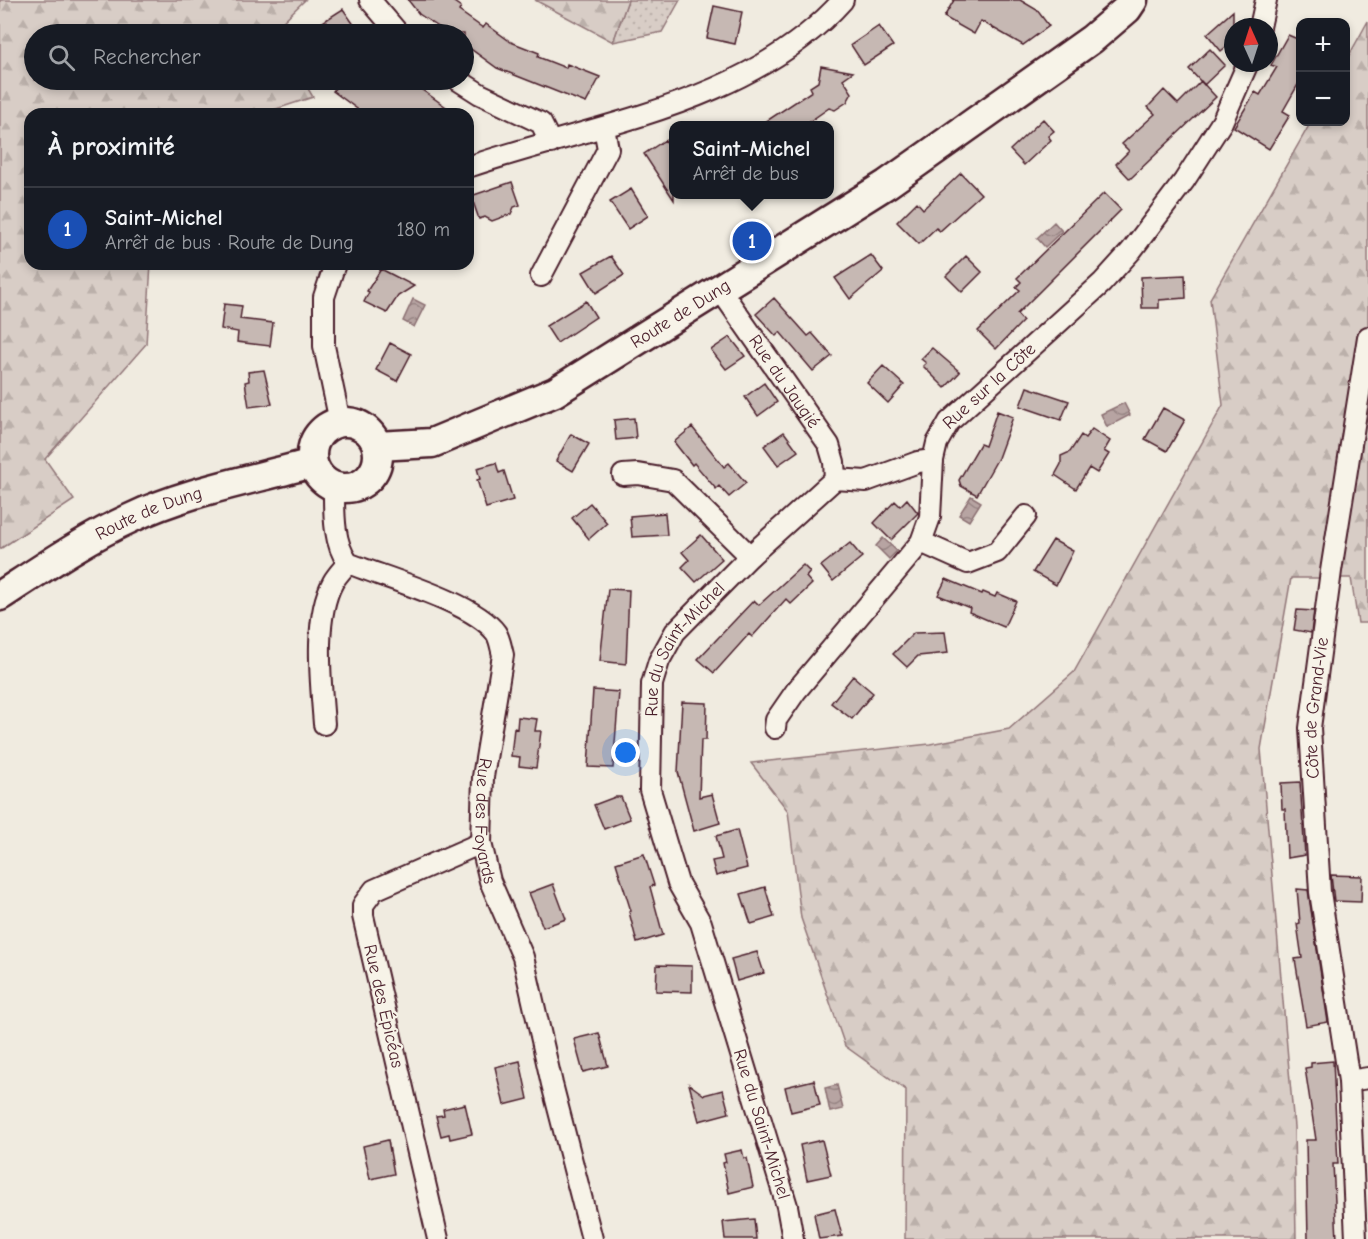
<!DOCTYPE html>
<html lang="fr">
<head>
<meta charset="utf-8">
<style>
	body { margin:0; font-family:"Comic Neue",sans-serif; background:#20242c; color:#f1f3f6 }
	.controls { position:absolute; right:18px; top:18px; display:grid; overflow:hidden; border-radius:12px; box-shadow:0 3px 9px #0003 }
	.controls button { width:54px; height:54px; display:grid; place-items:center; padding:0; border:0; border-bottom:2px solid #363941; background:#171b24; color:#f1f3f6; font:30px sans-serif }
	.compass { position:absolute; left:1224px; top:18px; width:54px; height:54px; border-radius:50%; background:#171b24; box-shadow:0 3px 9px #0003; rotate:357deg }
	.you { position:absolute; left:626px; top:753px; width:21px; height:21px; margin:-15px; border:4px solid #fff; border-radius:50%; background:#1a73e8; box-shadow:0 0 0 9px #1a73e833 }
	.badge { display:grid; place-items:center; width:39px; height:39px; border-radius:50%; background:#a6949b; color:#fff; font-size:20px; font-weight:700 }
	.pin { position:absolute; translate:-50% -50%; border:3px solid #fff; box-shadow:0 2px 6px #0006 }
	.popup { position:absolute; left:669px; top:121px; width:165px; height:78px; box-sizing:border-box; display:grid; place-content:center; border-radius:12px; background:#171b24; filter:drop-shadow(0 2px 4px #0005); font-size:20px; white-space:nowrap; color:#9ea1a6 }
	.popup b { font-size:22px; color:#f1f3f6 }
	.popup::after { content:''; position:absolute; left:50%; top:100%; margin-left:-12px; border:12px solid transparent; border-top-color:#171b24 }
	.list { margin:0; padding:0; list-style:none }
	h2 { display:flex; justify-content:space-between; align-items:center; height:78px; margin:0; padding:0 24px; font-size:26px }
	h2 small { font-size:20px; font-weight:400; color:#9ea1a6 }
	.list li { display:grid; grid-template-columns:39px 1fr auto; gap:18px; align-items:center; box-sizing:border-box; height:84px; padding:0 24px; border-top:2px solid #363941 }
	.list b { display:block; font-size:22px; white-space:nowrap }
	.list p { margin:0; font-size:20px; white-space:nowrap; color:#9ea1a6 }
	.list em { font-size:20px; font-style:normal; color:#9ea1a6 }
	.icon { flex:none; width:33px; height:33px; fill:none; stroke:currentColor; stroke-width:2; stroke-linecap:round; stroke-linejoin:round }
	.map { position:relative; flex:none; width:1368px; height:1239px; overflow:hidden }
	.search { position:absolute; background:#171b24; box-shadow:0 3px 9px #0003; left:24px; top:24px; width:450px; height:66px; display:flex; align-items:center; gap:15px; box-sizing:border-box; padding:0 21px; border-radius:33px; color:#9ea1a6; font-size:22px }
	.panel { position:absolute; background:#171b24; box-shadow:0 3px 9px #0003; left:24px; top:108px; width:450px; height:162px; border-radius:18px }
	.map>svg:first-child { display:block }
	.green { fill:url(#green-dots); stroke:#917678; stroke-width:1.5 }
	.forest { fill:url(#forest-firs); stroke:#917678; stroke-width:1.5 }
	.water { fill:url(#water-waves); stroke:#8b6f72; stroke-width:1.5 }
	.building { fill:#c6b8b3; stroke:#4a1f2b; stroke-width:1.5 }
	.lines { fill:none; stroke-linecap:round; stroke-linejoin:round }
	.street-casing { stroke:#4a1f2b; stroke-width:24 }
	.secondary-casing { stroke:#4a1f2b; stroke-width:33 }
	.street { stroke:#f7f3e8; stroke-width:20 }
	.secondary { stroke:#f7f3e8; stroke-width:28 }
	.labels { text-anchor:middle; stroke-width:4.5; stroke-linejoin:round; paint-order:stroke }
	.street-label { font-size:18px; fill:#4a1f2b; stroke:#f7f3e8 }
</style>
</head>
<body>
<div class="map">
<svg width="1368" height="1239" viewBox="0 0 1368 1239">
	<defs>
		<pattern id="green-dots" width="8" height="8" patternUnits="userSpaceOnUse" patternTransform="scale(1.5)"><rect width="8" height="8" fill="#d8cdc6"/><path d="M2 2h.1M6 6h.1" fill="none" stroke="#bbb0aa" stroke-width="1.8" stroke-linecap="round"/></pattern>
		<pattern id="forest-firs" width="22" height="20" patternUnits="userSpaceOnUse" patternTransform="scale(1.5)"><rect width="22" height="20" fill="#d8cdc6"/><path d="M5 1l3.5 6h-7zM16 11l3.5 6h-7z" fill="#bbb0aa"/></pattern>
		<pattern id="water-waves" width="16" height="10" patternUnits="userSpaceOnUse" patternTransform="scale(1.5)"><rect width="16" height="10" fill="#b7a4a2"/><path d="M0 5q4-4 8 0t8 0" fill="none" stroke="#978584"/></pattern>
	</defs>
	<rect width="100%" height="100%" fill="#f0ebe0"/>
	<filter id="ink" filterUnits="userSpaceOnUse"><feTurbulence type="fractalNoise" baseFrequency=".0167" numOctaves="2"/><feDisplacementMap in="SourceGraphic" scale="12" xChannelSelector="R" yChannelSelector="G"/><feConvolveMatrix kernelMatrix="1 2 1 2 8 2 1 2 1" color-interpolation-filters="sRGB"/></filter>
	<g filter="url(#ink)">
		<path class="green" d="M628,0H680L662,32L613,42Z"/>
		<path class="forest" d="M0,0H305L274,30L276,34H34V80H303L313,97L261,114H30V264H151L146,344L45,459L74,500L0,549Z
			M535,0H628L613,42Z
			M1368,21V623H1358L1351,578H1291L1261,749L1294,1127L1296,1239H905L906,1090L845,1046L801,918L788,811L751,763L930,744L1009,729L1074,672L1223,405L1210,299L1311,122H1346V61Z"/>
		<path class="water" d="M1054,222L1062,231L1045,247L1037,238Z
			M413,299L425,305L414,327L403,321Z
			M1124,403L1130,415L1107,427L1101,414Z
			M971,496L981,502L969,521L959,515Z
			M883,538L897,551L889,559L876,546Z
			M837,1085L843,1109L830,1112L825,1088Z"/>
		<path class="building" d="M408,0H451L461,7L459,11L483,28L486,24L511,42L539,53L538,57L566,68L567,64L600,77L586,103L565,95L497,68L464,44V34H449L419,14Z
			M954,0H1020L1037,10L1049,26L1023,45L981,21L974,34L944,17Z
			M714,6L742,12L735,44L707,38Z
			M343,9L357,29L349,34H304Z
			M1233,11V41L1221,51L1207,34Z
			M879,26L893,46L864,65L851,45Z
			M1288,35L1300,40V81L1283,111L1290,115L1269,149L1234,127L1255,92L1260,95L1277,67L1271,65Z
			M1210,49L1225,65L1204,85L1189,69Z
			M821,66L853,72L843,79L852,93L847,102L835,110L829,108L803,126H759L812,91L810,87L818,82Z
			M341,80H367L379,88L385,80H408L456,114H364L333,91Z
			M1201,81L1216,97L1130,179L1116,164L1129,151L1122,144L1155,114L1148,107L1164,90L1178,104Z
			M1043,119L1054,131L1048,136L1051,140L1024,165L1010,150Z
			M665,140L674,155V200L644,154Z
			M961,173L981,194L940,231L936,228L919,244L897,222L917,202L923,209Z
			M512,182L520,205L514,207L511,214L492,221L485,217L479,219L471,196Z
			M631,189L648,216L628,229L610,202Z
			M1104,193L1121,210L1017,314L1023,321L996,349L978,331L1020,290L1016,287L1021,282L1017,278Z
			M871,255L883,271L850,299L835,278Z
			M611,256L624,275L596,293L583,272Z
			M966,256L982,272L962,292L946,276Z
			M381,269L414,286L398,296L387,313L364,302L369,292L367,291Z
			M1185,275L1186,298L1159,300V308H1142L1141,277Z
			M774,298L808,336L812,333L832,356L813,371L780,332L776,336L756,314Z
			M586,301L596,317L557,343L546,326Z
			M224,304L242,306L240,319L273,323L270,346L237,342L238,332L221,329Z
			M730,337L745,356L726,369L711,350Z
			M390,343L411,354L397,381L376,370Z
			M932,348L960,372L945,388L923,366L926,363L921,359Z
			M883,366L904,385L888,403L867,383Z
			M264,370L272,404L249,407L245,382L249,381L248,372Z
			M764,383L777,402L758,416L745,397Z
			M1027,387L1069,401L1061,420L1020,406Z
			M1163,408L1185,420L1167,451L1145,439Z
			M997,411L1013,417L998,458L977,495L961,486L959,480L980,444L985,446Z
			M634,418L636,438L616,440L614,420Z
			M692,427L724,467L729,463L746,483L729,497L719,486L716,489L694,463L692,465L674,442Z
			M1092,429L1110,441L1104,451L1109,454L1097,473L1089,468L1076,489L1055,475L1061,464V456L1070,452L1081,435L1085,438Z
			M784,432L798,451L778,465L764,446Z
			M571,434L589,444L573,471L556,461Z
			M496,463L499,473L504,471L513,500L486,508L477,480L480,479L477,468Z
			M907,499L918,513L891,540L874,523L895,501L900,506Z
			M590,503L607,523L589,539L572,518Z
			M665,513L667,535L632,537L630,516Z
			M701,535L722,559L696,582L682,567L689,560L682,552Z
			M1053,540L1073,551L1056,585L1033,572Z
			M850,543L862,557L833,581L821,566Z
			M803,565L810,572L806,577L812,584L791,604L786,599L752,637L749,634L714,673L698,659L754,600L759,605Z
			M946,579L982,594L983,592L995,597L997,593L1016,601L1004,627L969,612L970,608L938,595Z
			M608,589L629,590L626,664L600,661Z
			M1297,610L1314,611L1311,633L1294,630Z
			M945,632L948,653L918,656L907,667L893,654L914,633Z
			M853,676L873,693L852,719L831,703Z
			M593,690L619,692L613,768L588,767Z
			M682,702L707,703L706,740H701L699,797L712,794L720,823L694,831L678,772Z
			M518,717L537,719L535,731H541L536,768L519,766L520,757L511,756L514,728L517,729Z
			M1300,782L1305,855L1287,858L1285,809H1282L1281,783Z
			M615,797H621L630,819L604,829L594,805Z
			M737,830L747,868L716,876L712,861L722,859L716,836Z
			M644,854L654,885L650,887L663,935L637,943L629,912L631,911L616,863Z
			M1331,875L1362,876L1361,902L1334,901Z
			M553,884L566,919L543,927L529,893Z
			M765,887L774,917L751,924L741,894Z
			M1297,889L1308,890L1328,1022L1306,1026L1295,959L1302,958L1297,924L1300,923Z
			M757,952L764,973L737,981L731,959Z
			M657,965L692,966V992L656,991Z
			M599,1033L608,1066L583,1072L574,1039Z
			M520,1061L528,1099L504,1105L495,1067Z
			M1333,1061L1338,1164H1333L1337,1239H1308L1306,1140H1316L1305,1068L1311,1067V1063Z
			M814,1080L820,1105L791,1112L785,1087Z
			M689,1084L704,1095L723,1090L729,1113L699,1121Z
			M465,1104L472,1134L450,1139L449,1134L441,1136L436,1116L444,1115L443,1109Z
			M388,1140L394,1174L370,1179L363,1146Z
			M822,1140L831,1175L807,1180L800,1145Z
			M742,1150L744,1158H747L753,1187L729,1193L723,1163L726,1162L724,1154Z
			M835,1209L842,1236L819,1239L814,1214Z
			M754,1219L756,1239H725L723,1222Z"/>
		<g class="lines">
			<g class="street-casing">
				<g id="street">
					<path d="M370,0L399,34"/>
					<path d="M1260,27L1266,0"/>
					<path d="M458,80L480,94L541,123L551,143"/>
					<path d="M468,167C593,124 750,105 843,0"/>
					<path d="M335,264L324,297V346L340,422"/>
					<path d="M541,276L608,149L604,128"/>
					<path id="s1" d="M719,288L829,445L834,462L835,479"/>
					<path d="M623,475L638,474L673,480L750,556"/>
					<path id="s2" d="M334,487C334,513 333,542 348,563C385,578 474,602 496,633C500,639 501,648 503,655L483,777L481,843L490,881L523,957L552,1084L592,1239"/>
					<path d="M921,542L968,563L997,552L1026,516"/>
					<path d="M324,724C321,684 313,618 333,582C337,575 343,569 348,563"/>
					<path id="s3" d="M775,728L776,720L796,691L921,542L930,517L933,460L937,443L949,422L1102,283L1131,251L1184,181L1222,122L1248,63"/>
					<path d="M1349,1081L1368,1078"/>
					<path d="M438,1239L363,916V905L374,890L481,843"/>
					<path id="s4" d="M793,1239L787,1206L701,923L678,883L650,790L652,684L659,661L675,632L750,556L835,479L866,481L918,462L933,460"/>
					<path id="s5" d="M1356,1239L1349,1081L1320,892L1310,728L1331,571L1368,337"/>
				</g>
			</g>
			<g class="secondary-casing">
				<g id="secondary">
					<circle cx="345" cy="455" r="33"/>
					<path id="s6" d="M377,446L432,443L555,392L887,184L1092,39L1127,9L1133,0"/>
					<path id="s7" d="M0,596C43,568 85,539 131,518C187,491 252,480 312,463"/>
				</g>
			</g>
			<use href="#street" class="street"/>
			<use href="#secondary" class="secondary"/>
		</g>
	</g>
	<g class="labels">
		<g class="street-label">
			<text dy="6" stroke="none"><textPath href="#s6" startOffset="336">Route de Dung</textPath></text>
			<text dy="6" stroke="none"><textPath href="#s1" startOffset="114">Rue du Jaugié</textPath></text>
			<text dy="6" stroke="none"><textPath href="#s3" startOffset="417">Rue sur la Côte</textPath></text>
			<text dy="6" stroke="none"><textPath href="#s7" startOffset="171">Route de Dung</textPath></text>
			<text dy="6" stroke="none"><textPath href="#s4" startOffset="624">Rue du Saint-Michel</textPath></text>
			<text dy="6" stroke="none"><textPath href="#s5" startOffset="534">Côte de Grand-Vie</textPath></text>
			<text dy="6" stroke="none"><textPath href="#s2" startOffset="435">Rue des Foyards</textPath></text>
			<text transform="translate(384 1006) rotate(77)" y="6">Rue des Épicéas</text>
			<text transform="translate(762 1124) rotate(73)" y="6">Rue du Saint-Michel</text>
		</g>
	</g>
</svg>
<div class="controls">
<button>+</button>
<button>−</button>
</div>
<svg class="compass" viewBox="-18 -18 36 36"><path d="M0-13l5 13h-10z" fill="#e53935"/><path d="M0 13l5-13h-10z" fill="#9ea1a6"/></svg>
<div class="you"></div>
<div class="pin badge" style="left:752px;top:241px;background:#1a4fb4">1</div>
<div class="popup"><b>Saint-Michel</b>Arrêt de bus</div>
<div class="search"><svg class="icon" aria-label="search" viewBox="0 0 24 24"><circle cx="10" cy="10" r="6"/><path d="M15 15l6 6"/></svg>Rechercher</div>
<section class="panel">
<h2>À proximité<small></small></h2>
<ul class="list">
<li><span class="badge" style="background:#1a4fb4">1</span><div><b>Saint-Michel</b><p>Arrêt de bus · Route de Dung</p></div><em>180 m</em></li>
</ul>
</section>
</div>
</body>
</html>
